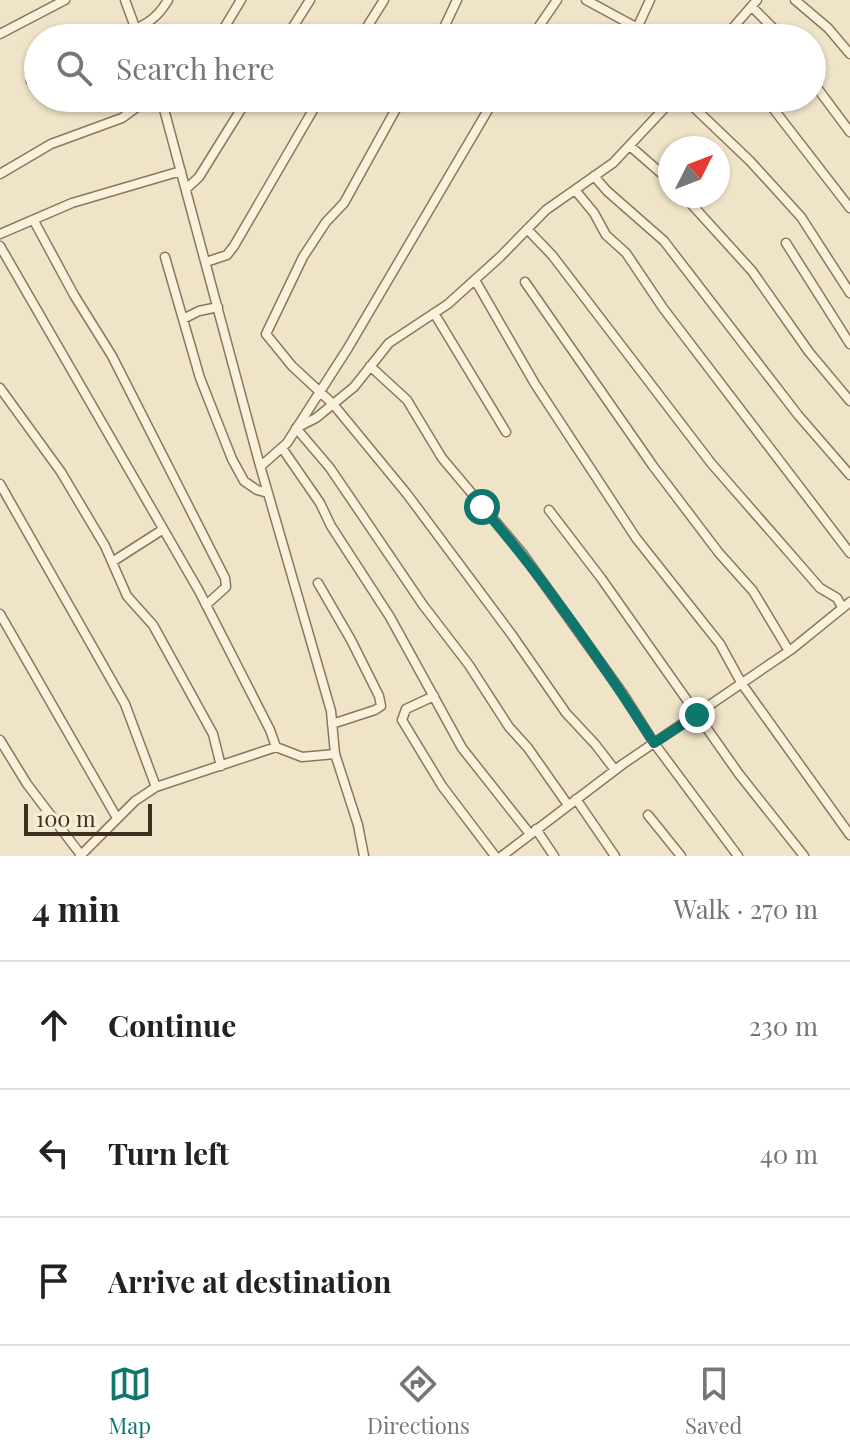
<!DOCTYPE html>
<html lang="en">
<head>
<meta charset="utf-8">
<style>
	body { margin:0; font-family:"Playfair Display",serif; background:#f2f2f2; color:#222 }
	.compass { position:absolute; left:658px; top:136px; width:72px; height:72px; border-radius:50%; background:#fff; box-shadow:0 2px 6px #0004; rotate:48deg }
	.scale { position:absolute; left:24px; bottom:20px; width:128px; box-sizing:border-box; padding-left:8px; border:4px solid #3d2e20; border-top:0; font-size:22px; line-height:28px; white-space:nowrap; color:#3d2e20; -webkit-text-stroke:6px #f7eed8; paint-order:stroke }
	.stop { position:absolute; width:24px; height:24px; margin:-18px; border:6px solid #0f766e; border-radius:50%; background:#fff }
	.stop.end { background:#0f766e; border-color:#fff; box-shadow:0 2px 8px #0008 }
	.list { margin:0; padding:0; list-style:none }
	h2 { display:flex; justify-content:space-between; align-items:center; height:104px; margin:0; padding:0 32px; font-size:34px }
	h2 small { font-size:26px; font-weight:400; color:#767676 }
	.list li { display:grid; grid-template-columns:52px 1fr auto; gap:24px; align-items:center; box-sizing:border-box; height:128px; padding:0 32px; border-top:2px solid #e0e0e0 }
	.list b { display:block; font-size:30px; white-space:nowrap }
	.list em { font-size:26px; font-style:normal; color:#767676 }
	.icon { flex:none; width:44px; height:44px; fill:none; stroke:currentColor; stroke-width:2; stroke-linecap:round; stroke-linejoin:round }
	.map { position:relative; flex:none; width:850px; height:856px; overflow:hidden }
	.search { position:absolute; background:#fff; box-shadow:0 2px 6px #0004; left:24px; right:24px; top:24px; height:88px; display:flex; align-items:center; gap:20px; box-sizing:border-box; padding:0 28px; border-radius:44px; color:#767676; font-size:30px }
	.sheet { height:488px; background:#fff }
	nav { display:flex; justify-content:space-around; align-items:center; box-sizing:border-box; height:112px; border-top:2px solid #e0e0e0; background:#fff; font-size:22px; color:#767676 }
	nav a { display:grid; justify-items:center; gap:4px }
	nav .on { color:#0f766e }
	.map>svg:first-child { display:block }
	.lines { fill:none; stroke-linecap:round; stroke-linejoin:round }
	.minor-casing { stroke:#8d765c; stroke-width:11 }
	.minor { stroke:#faf1dc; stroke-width:8 }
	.route { stroke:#0f766e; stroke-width:10 }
</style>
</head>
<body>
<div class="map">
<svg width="850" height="856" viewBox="0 0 850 856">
	<rect width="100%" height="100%" fill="#f0e4c8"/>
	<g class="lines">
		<g class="minor-casing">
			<path id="minor" d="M125,0L139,38
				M586,0L656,38
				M795,0L828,28L850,54
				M752,7L783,38
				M637,28L650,0
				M0,34L65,0
				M117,38C140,26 154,24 168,0
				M218,38L241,0
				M286,38L310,0
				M360,38L384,0
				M439,38L457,0
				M531,38L557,0
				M724,38L757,0
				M31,81L38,77
				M812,81L850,132
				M161,98L259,462L331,711L335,754L358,825L364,856
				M402,98L344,203L326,222L303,257L266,334L292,366L333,404L407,494L512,635L566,713L595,744L615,770
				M684,98L750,161L801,217L850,293
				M765,98L850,208
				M630,146L670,181
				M0,174L51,144L122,118L149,98
				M594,176L607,191L664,241L798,415L850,475
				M186,189L199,177L248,98
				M575,190L594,213L606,235L626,253L663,308L850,553
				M684,196L752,271L809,352L850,401
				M34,221L74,295L112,356L225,578L226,587L206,605
				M527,229L552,255L711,463L820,588L837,598L842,607
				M0,234L72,203L181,171
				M786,243L850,344
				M0,246L199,591L270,730L276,747
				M165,257L200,378L232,459L244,481L257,490L268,493
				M206,262L227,255L234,246L320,98
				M475,280L535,384L636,538L720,644L742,684L850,835
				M525,282L653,466L719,553L753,591L789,651
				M434,313L506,432
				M183,319L199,311L218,307
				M370,366L407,400L442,458L522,553L623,694L654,743L738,856
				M0,388L61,472L105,546L127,596L153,625L213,734L221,766
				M282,448L320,503L331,526L390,617L462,748L530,834
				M261,466L287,443L348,348L495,98
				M0,484L125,704L156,787
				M549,510L601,578L739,774L804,856
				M112,562L162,530
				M318,583L351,640L379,696L381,706L375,710L332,724
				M0,614L117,818
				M434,696L406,709L402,720L442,786L495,856
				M0,740L27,784L81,855
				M576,799L615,856
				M568,805L528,748L509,727L469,665L423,605L330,468L296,428L316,418L354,387L389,343L448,304L500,257L546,210L613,163L674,98
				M648,815L681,856
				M536,829L554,856
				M80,856L135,801L156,787L276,747L302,757L335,754
				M502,856L623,764L792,649L850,602"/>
		</g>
		<use href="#minor" class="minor"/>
	</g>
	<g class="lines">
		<path class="route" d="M482,507C546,581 601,661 654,743L697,715"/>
	</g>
</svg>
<svg class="compass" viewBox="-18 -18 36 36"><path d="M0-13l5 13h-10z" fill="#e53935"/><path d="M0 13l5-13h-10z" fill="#767676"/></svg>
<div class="scale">100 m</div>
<div class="stop" style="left:482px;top:507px"></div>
<div class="stop end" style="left:697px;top:715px"></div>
<div class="search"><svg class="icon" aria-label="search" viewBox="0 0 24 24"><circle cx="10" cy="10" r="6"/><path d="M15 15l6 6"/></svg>Search here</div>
</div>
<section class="sheet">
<h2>4 min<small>Walk · 270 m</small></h2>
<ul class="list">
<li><svg class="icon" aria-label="ahead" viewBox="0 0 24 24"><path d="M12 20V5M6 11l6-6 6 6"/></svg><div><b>Continue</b></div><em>230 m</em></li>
<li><svg class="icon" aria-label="left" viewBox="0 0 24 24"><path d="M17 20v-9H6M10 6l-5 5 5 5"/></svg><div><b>Turn left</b></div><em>40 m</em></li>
<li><svg class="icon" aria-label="arrive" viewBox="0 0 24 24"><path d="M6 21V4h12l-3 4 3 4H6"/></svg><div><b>Arrive at destination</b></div></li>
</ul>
</section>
<nav>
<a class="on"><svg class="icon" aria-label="map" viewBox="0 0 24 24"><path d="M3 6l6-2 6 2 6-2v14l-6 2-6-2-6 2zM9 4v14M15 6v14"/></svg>Map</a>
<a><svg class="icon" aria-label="directions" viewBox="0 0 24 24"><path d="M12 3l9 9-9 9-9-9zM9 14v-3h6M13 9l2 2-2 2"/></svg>Directions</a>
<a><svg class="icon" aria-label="saved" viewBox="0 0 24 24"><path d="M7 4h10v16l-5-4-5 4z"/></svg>Saved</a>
</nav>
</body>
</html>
